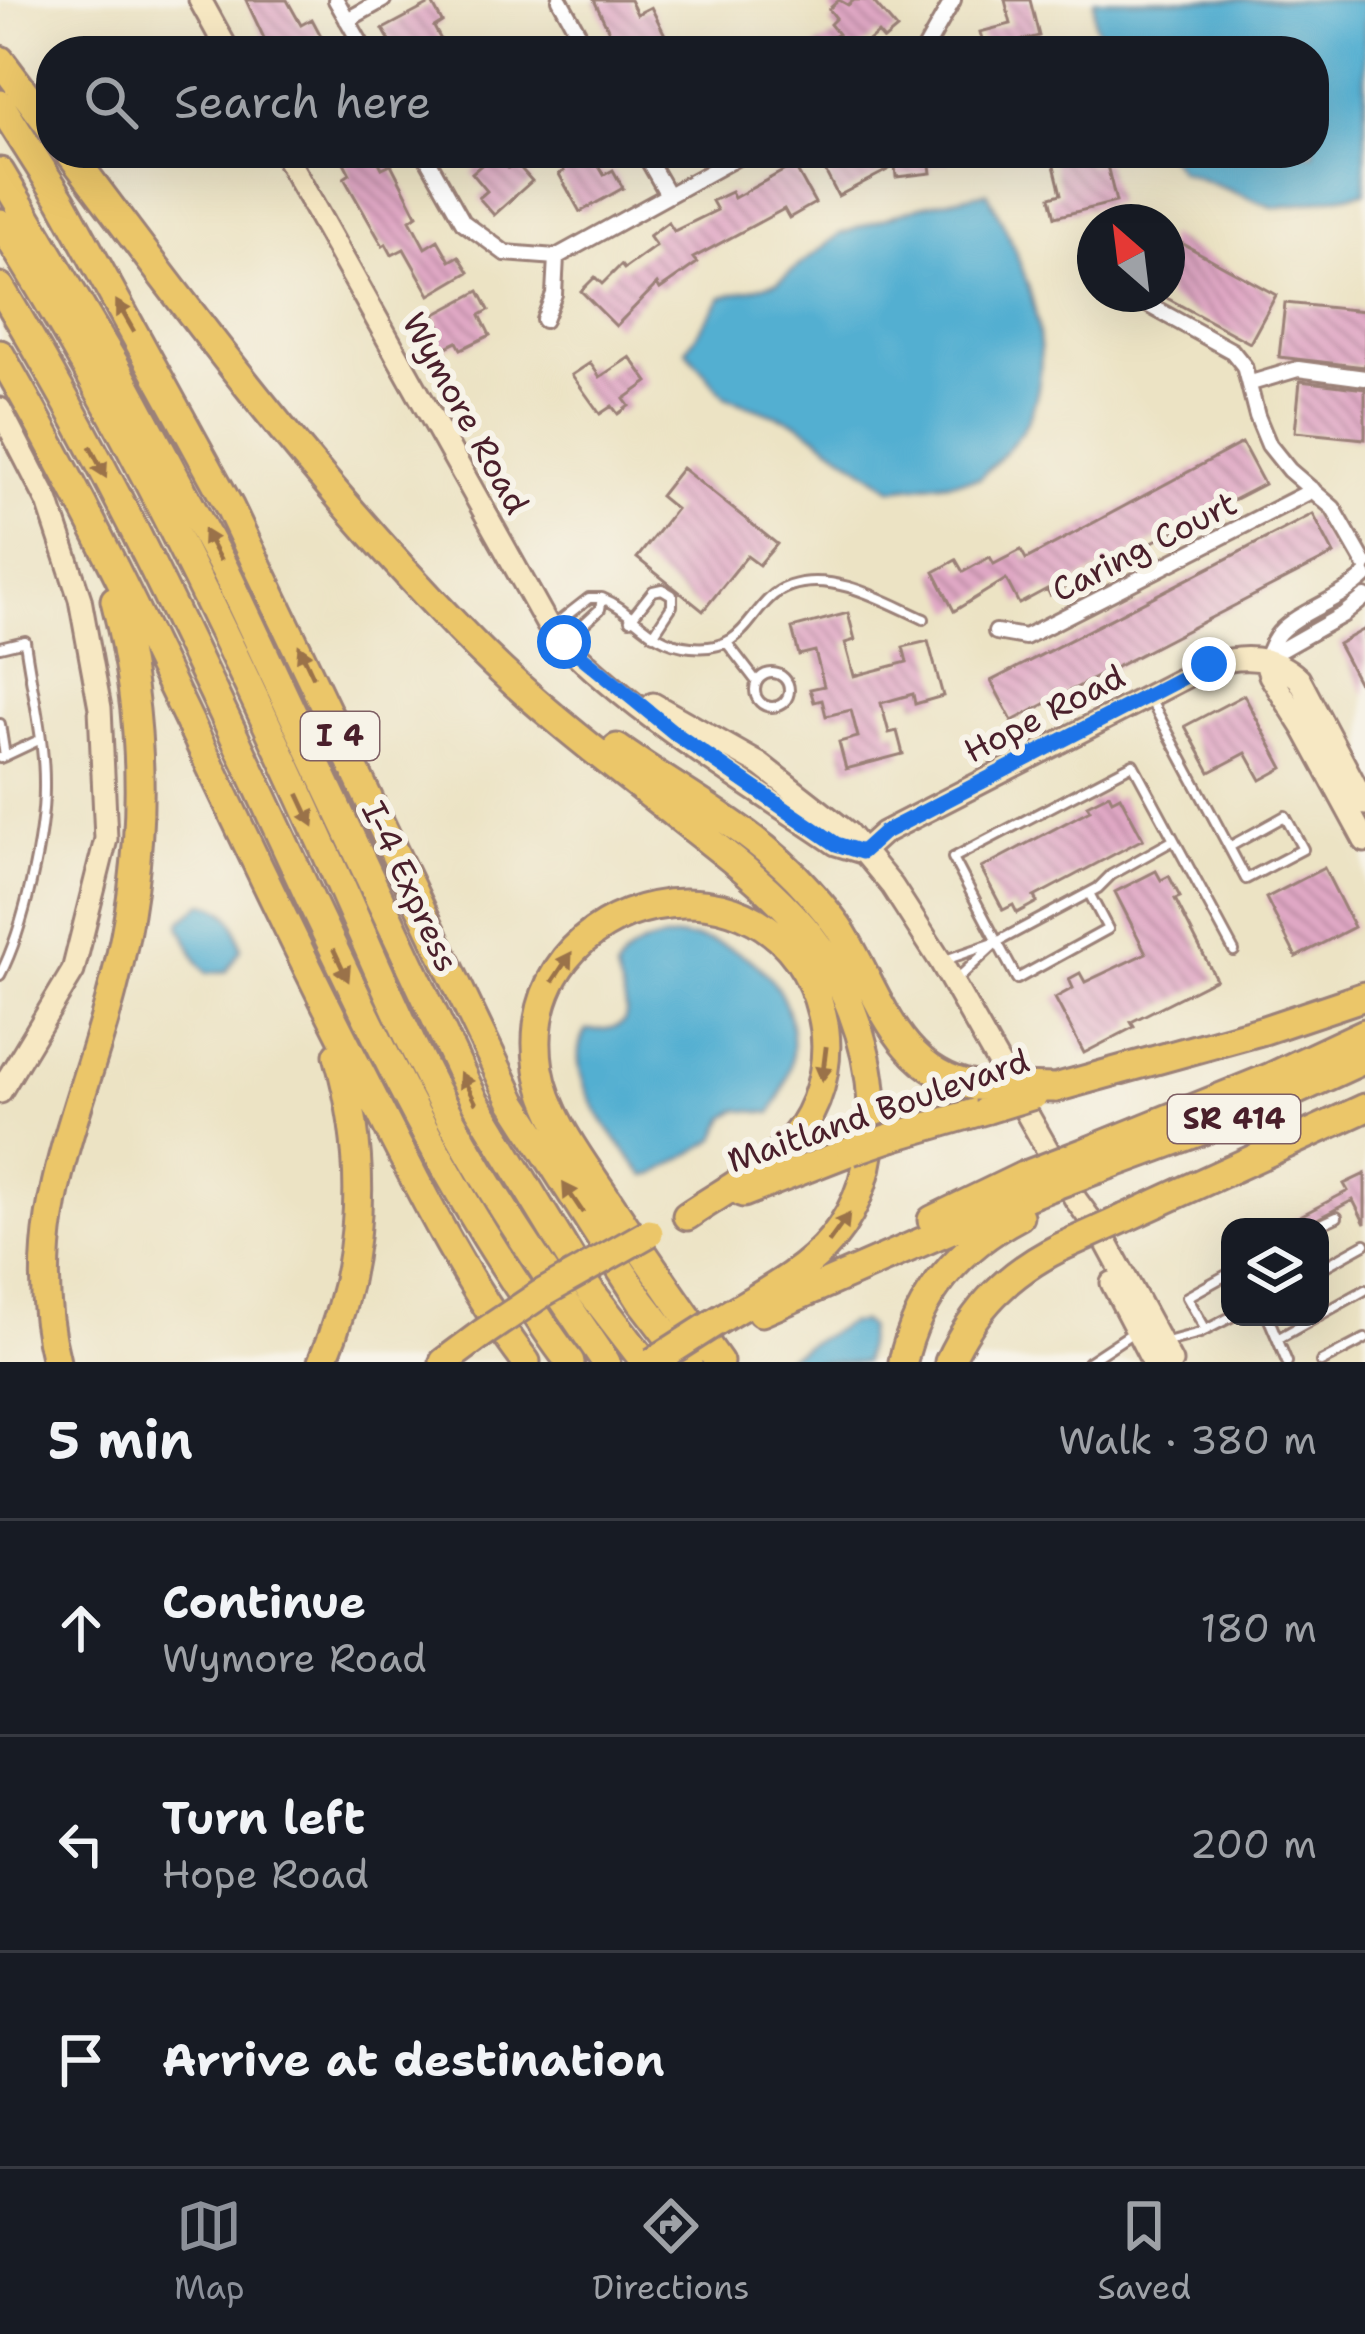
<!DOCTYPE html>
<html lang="en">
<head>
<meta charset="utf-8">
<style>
	body { margin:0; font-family:"Shantell Sans",sans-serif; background:#242831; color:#f1f3f6 }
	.controls { position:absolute; right:36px; bottom:36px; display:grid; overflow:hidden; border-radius:24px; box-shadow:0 12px 48px #0002 }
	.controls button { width:108px; height:108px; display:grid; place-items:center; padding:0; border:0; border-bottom:3px solid #363941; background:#171b24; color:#f1f3f6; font:60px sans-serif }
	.compass { position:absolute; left:1077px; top:204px; width:108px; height:108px; border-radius:50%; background:#171b24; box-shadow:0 12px 48px #0002; rotate:332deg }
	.stop { position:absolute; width:36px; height:36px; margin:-27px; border:9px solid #1a73e8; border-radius:50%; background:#fff }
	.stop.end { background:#1a73e8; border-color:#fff; box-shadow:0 3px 12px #0008 }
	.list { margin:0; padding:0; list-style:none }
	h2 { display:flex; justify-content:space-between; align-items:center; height:156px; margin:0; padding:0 48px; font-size:51px }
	h2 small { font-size:39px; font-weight:400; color:#9ea1a6 }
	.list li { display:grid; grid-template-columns:78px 1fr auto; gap:36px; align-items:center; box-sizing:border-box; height:216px; padding:0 48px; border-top:3px solid #363941 }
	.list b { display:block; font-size:45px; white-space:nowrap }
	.list p { margin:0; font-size:39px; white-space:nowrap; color:#9ea1a6 }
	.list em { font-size:39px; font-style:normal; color:#9ea1a6 }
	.icon { flex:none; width:66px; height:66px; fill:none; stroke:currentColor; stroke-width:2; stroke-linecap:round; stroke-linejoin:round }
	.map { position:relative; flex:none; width:1365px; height:1362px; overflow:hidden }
	.search { position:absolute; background:#171b24; box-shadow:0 12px 48px #0002; left:36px; right:36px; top:36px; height:132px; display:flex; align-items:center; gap:30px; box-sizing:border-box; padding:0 42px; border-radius:48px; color:#9ea1a6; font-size:45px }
	.sheet { height:804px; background:#171b24 }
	nav { display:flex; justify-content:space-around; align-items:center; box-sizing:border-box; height:168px; border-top:3px solid #363941; background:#171b24; font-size:33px; color:#9ea1a6 }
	nav a { display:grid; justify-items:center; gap:6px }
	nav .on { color:#8c9099 }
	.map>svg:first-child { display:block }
	.water { fill:#53afd1; stroke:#4e677e; stroke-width:3 }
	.building { fill:url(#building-back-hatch) }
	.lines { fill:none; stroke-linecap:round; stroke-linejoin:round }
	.lane-casing { stroke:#9b8178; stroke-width:14 }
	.street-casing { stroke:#9b8178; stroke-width:20 }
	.secondary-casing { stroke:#9b8178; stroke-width:27 }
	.highway-casing { stroke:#9b8178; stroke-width:33 }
	.lane { stroke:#fff; stroke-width:8 }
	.street { stroke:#fff; stroke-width:14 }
	.secondary { stroke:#f7e8c3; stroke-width:21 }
	.highway { stroke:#ebc669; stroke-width:27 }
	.highway-bridge-casing { stroke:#9b8178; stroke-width:33; stroke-linecap:butt }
	.highway-bridge { stroke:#ebc669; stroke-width:27 }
	.oneway { fill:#9a724a }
	.route { stroke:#1a73e8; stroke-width:15 }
	.labels { text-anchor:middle; stroke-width:12; stroke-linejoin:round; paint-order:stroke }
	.shield { fill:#f7f3e8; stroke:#7e5f64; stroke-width:3 }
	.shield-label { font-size:30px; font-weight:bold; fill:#4a1f2b }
	.street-label { font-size:33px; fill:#4a1f2b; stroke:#f7f3e8 }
</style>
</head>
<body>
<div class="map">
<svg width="1365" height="1362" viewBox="0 0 1365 1362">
	<defs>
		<pattern id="building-back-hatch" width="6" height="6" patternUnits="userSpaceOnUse" patternTransform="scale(3)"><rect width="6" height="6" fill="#e0a8c5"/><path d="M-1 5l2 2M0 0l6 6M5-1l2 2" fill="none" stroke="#b888a0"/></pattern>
	</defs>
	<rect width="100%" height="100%" fill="#f7f3e8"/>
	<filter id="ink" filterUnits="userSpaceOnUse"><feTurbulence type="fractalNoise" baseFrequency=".00833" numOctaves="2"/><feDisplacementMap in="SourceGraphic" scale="24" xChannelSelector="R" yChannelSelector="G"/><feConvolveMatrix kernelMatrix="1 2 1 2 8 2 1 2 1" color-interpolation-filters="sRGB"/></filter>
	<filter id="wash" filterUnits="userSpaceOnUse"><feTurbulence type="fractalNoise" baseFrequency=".004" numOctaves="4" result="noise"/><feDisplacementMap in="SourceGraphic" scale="48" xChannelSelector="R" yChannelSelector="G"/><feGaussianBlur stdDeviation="2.7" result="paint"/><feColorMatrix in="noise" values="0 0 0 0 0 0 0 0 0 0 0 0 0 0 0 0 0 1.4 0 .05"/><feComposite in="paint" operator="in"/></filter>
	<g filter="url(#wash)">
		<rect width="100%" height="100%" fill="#ece3c4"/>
		<path class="water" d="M1094,0H1365V192L1275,208L1179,171L1167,153H1314V51H1109L1095,24Z
			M987,192C1023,260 1065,356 1023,429C1013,447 993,463 980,478L892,489L798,423L725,397L686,350L722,297L778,282L840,234L921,206Z
			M203,903C231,908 237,925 241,950L227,971L207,973L198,963L180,926L181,921Z
			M677,937C776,939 823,1029 771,1113L738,1110L726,1117L716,1139L655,1174L646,1176C618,1144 558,1074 586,1030C641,1031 627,1012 616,971C626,946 652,940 677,937Z
			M862,1322L868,1327L864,1362H789L786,1357L848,1323Z"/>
		<g id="blocks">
			<path class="building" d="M246,0H287L301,25L312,19L321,36L294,51H270Z
				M594,0H630L637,14L651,7L673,51H634L629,42L617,48Z
				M839,0L848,5L854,0H872L897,29L884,40L878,33L857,51H806L838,34L830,24L836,18L829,9Z
				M1005,0H1030L1039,36L985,50L980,32L1011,24Z
				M432,3L442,22L434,27L447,51H402L399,46L394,48L383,29Z
				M339,153H374L382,168L391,164L417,215L410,220L425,248L438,240L450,261L459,256L469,272L430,295L404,249L392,255L386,244L383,246L344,178L350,174Z
				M495,153L508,168L515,162L532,181L494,215L479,198L487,191L472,173Z
				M555,153H591L604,175L613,170L623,188L580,212L559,174L564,171Z
				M842,153H863L867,161L884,153H947L949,163L930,165L931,173L896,177L895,166L838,196L824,169L845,159Z
				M1051,153H1080L1088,165L1106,161L1116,202L1055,217L1050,197L1061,194Z
				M794,165L815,203L789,218L784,209L693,258L697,263L660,289L657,284L616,326L581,291L595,277L602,284L621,265L624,269L656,246L649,236L668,222L674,231L717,210L712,201L731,192L734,198Z
				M1167,235L1276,295L1250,343L1167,298Z
				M479,291L489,310L480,315L490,335L461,349L457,342L438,351L428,330L439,324L434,315Z
				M1285,303L1365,311V367L1279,357Z
				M630,357L648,382L624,399L629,406L618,414L612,406L600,414L572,375L590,363L600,377Z
				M1300,381L1365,389V439L1295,432Z
				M1242,443L1264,484L1050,595L1047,589L1019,604L1006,579L954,611L934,572L956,560L963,572L990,557L994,564L1021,550L1026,559Z
				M682,468L777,544L759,565L747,556L703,611L637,558L676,509L660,496Z
				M1313,514L1334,554L1012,721L991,681Z
				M848,613L855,640L845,643L854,676L907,662L903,647L928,641L943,696L915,704L913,694L881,703L889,733L897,731L903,754L846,769L839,742L858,737L851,710L826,716L822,700L814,702L810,689L824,686L815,651L799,655L792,628Z
				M1365,629V695L1338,644Z
				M1244,695L1283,768L1261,780L1246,753L1210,772L1185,726Z
				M1109,794L1112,800L1120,796L1143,839L1034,897L1037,902L1017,913L1013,905L1003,910L981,868L1090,810L1087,805Z
				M1324,868L1354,927L1296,957L1266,898Z
				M1156,871L1161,880L1169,876L1180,897L1175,899L1216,979L1131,1022L1134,1027L1084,1053L1055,998L1073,988L1069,979L1080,973L1085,982L1146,953L1115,892Z
				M1365,1174V1224L1353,1200L1302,1227H1279L1348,1191L1344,1184Z"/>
		</g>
	</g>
	<g filter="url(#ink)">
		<use href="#blocks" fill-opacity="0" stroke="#9b8178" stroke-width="3"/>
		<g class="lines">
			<g class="lane-casing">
				<path id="lane" d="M602,598C635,611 648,643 691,647C753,653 748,600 790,586C834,571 884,601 924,619
					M630,620L653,591L662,589L672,595V606L653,635
					M553,626L589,598H602L600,609L565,641
					M727,643L757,682
					M0,647L25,641C31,687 44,736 44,782C45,834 24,929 0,975
					M755 690a17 17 0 1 1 34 0a17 17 0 1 1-34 0Z
					M1149,697L1246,879L1303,849L1285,816L1229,847
					M0,724L5,756L0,758
					M5,756L39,740
					M997,942L1017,979L1108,929L1089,893
					M942,961L997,942L953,858L1133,764L1234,951
					M955,981L997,942L1098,888L1111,875L1174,840
					M1315,1227L1337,1217
					M1320,1269L1365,1244
					M1320,1315L1365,1290
					M1268,1317L1287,1362
					M1206,1330L1187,1297L1230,1273
					M1279,1338L1317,1317
					M1163,1343L1200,1333L1231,1317
					M1088,1362L1132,1333
					M1321,1362L1365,1339"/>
			</g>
			<g class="street-casing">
				<path id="street" d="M336,0L365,51
					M560,0L588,51
					M347,20L383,0
					M924,51L953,0
					M424,153L463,222L505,253L556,257L745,153
					M644,153L667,193
					M1147,304L1232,351L1244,366L1257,416L1269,445L1289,470L1333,508L1365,564
					M544,320L554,294L556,257
					M1251,383L1298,369L1365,378
					M996,632L1025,637L1313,490
					M1268,657L1344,614L1365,597
					M1265,660C1270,650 1272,641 1279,633C1299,611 1339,601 1365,576"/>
			</g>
			<g class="secondary-casing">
				<path id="secondary" d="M200,0L228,51
					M284,153L547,624C621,708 744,781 836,844L862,852
					M0,409L48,502L80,599L100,708L106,839L73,971L0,1092
					M1265,660L1270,675L1303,727L1365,841
					M653,704L761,765L848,833L892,886L941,962L1076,1200L1104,1238L1171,1362
					M862,852L883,833L1209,665C1241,655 1274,655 1299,679L1365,804
					M1112,1283L1153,1362"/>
			</g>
			<g class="highway-casing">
				<path id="highway" d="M0,60L51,128
					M0,104L61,200L230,508L513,1102L641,1301L688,1362
					M70,153C193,318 317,483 461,631C526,699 601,756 675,814C720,850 767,884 804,928C844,975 869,1043 872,1103C874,1153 864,1200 832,1239C802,1276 754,1298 714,1323
					M0,172L115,365L225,570L474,1100L591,1292L645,1362
					M0,223C126,421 225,631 322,844C357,919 387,995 424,1068C475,1172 541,1267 606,1362
					M0,287C120,484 215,695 312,903C373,1032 435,1161 513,1279C532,1307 549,1336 570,1362
					M0,354C134,585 236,833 359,1070C410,1169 458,1273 526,1362
					M617,748C681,794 756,830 808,890C820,904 833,918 842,933C879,993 897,1072 975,1086
					M1055,1088L1264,1030L1365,996
					M892,1137L988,1109
					M1088,1151L1271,1077L1365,1033
					M1098,1169L1239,1117L1365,1059
					M743,1193L851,1151
					M687,1216C725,1190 776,1165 802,1127C824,1094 831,1051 822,1014C779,833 511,889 539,1069C547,1118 584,1164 611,1205C646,1258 682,1310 719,1362
					M1125,1218L1365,1108
					M932,1220L1023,1176
					M761,1312L1032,1194
					M56,1362C21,1224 80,1118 113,988C147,859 148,729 115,600
					M322,1362C365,1261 368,1160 338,1055
					M444,1362L483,1333
					M903,1362C917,1296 960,1247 1019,1216
					M949,1362C974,1308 1008,1273 1061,1247"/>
			</g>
			<use href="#lane" class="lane"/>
			<use href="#street" class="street"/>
			<use href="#secondary" class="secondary"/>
			<use href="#highway" class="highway"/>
			<g class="highway-bridge-casing">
				<path id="highway-bridge" d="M975,1086L1055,1088
					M988,1109L1034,1095
					M851,1151L892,1137
					M1023,1176L1088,1151
					M1032,1194L1098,1169
					M1061,1247L1125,1218
					M483,1333L541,1294L649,1233
					M653,1362L714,1323"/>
			</g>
			<use href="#highway-bridge" class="highway-bridge"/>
		</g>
		<defs><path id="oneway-solid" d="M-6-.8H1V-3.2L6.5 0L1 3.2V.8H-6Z" transform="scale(3)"/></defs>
		<g class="oneway">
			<use href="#oneway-solid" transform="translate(125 316) rotate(-120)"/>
			<use href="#oneway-solid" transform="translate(98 462) rotate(63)"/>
			<use href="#oneway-solid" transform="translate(212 545) rotate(-118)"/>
			<use href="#oneway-solid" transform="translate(306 661) rotate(-115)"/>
			<use href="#oneway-solid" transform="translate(306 810) rotate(65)"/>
			<use href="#oneway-solid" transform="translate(341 965) rotate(65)"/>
			<use href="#oneway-solid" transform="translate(562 967) rotate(-57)"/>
			<use href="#oneway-solid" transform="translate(824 1064) rotate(97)"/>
			<use href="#oneway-solid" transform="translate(468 1088) rotate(-117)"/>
			<use href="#oneway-solid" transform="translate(573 1198) rotate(-124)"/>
			<use href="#oneway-solid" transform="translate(839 1228) rotate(-54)"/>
		</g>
	</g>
	<g class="lines" filter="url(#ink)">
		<path class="route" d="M564,642L677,735L836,844L862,852L883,833L1209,664"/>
	</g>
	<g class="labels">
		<g class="shield">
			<rect x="301" y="712" width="78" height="48" rx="9"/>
			<rect x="1168" y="1095" width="132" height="48" rx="9"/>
		</g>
		<g class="shield-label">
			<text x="340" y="746">I 4</text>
			<text x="1234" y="1129">SR 414</text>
		</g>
		<g class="street-label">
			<text transform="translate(466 413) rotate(61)" y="12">Wymore Road</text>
			<text transform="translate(1144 546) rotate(-27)" y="12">Caring Court</text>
			<text transform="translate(1044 713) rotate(-27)" y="12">Hope Road</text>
			<text transform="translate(411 886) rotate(65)" y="12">I-4 Express</text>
			<text transform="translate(878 1110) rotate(-19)" y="12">Maitland Boulevard</text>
		</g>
	</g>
</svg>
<div class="controls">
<button><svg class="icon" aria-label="layers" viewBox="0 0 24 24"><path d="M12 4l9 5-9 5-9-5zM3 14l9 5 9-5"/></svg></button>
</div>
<svg class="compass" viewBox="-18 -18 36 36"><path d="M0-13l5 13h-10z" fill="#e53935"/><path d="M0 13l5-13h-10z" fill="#9ea1a6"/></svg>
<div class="stop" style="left:564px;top:642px"></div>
<div class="stop end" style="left:1209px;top:664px"></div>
<div class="search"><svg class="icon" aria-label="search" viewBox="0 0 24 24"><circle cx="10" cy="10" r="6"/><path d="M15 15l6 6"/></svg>Search here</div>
</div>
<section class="sheet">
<h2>5 min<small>Walk · 380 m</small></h2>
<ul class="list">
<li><svg class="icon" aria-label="ahead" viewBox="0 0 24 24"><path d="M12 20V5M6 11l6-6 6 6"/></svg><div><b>Continue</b><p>Wymore Road</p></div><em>180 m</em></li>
<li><svg class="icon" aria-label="left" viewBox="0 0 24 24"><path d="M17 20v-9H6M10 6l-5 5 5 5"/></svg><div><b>Turn left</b><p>Hope Road</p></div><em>200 m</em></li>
<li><svg class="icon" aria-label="arrive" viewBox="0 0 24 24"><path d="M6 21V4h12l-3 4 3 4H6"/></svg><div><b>Arrive at destination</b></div></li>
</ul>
</section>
<nav>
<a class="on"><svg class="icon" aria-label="map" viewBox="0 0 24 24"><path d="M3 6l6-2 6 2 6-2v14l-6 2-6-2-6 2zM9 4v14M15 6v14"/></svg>Map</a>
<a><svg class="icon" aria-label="directions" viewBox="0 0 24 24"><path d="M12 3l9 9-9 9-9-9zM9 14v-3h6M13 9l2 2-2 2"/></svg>Directions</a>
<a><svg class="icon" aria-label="saved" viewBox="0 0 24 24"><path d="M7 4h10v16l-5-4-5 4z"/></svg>Saved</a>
</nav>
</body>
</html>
